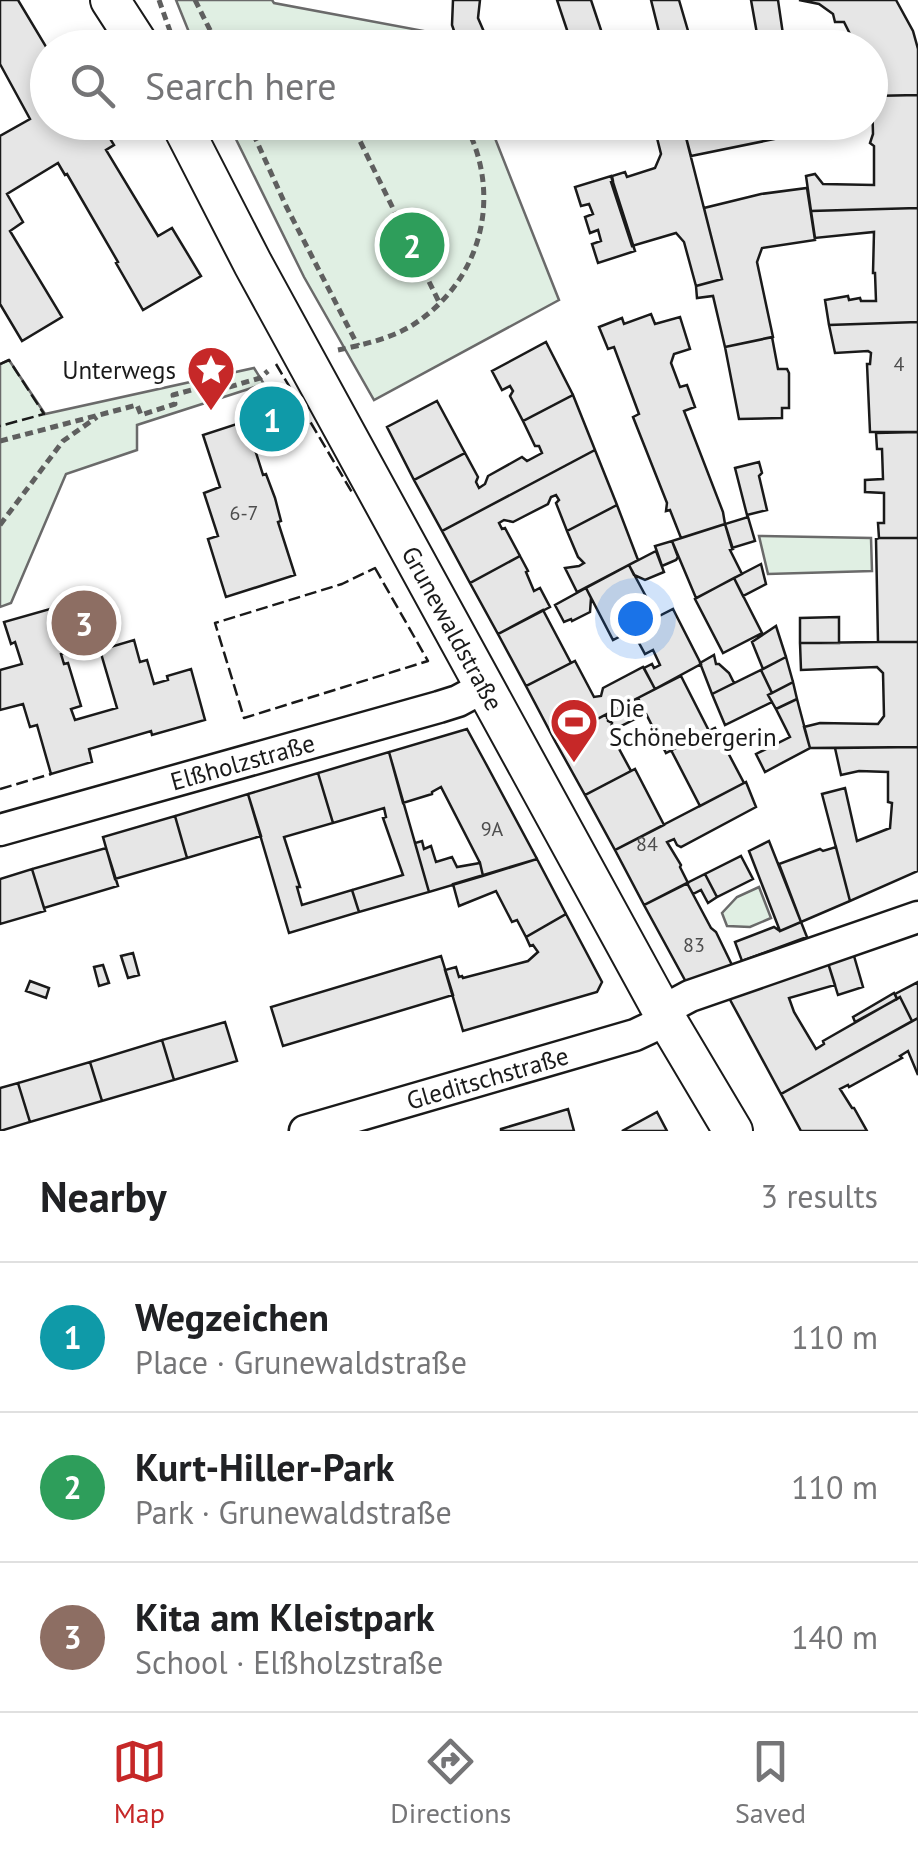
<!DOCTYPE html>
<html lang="en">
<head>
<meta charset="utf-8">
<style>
	body { margin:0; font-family:"PT Sans",sans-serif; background:#f2f2f2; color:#202124 }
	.you { position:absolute; left:635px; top:618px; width:35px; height:35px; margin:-25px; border:8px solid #fff; border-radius:50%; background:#1a73e8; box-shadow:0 0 0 15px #1a73e833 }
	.badge { display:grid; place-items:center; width:65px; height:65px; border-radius:50%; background:#c62828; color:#fff; font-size:32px; font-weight:700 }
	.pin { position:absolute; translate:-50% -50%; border:5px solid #fff; box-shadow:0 2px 10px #0006 }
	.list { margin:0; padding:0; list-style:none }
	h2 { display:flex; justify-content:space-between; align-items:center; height:130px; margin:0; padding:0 40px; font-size:42px }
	h2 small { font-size:32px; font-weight:400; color:#757577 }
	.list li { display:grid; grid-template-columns:65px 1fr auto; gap:30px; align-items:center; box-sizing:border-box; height:150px; padding:0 40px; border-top:2px solid #e0e0e0 }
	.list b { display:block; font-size:38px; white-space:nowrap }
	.list p { margin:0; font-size:32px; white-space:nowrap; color:#757577 }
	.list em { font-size:32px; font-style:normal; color:#757577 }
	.icon { flex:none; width:55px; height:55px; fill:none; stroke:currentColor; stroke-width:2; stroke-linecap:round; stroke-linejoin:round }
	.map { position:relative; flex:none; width:918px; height:1131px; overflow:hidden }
	.search { position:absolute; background:#fff; box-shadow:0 5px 15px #0003; left:30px; right:30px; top:30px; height:110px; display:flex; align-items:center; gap:25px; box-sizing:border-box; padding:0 35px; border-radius:55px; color:#757577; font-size:38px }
	.sheet { height:580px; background:#fff }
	nav { display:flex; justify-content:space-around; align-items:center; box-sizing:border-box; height:140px; border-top:2px solid #e0e0e0; background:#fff; font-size:28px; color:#757577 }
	nav a { display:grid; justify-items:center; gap:5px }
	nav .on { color:#c62828 }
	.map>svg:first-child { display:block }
	.green { fill:#e0efe3; stroke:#6a6a6a; stroke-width:2.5 }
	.building { fill:#e6e6e6; stroke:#1a1a1a; stroke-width:2.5 }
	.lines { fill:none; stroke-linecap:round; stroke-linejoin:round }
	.minor-casing { stroke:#1a1a1a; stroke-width:35 }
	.major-casing { stroke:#1a1a1a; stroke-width:42 }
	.path { stroke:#5f5f5f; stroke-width:5; stroke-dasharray:8 5; stroke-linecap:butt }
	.minor { stroke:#fff; stroke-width:30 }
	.major { stroke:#fff; stroke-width:38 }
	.fence { stroke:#1a1a1a; stroke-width:2.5; stroke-dasharray:12 5; stroke-linecap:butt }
	.labels { text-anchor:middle; stroke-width:8; stroke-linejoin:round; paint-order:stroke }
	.number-label { font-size:20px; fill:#4d4d4d }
	.poi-label { font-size:25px; fill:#1a1a1a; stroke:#fff; text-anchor:end }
	.street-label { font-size:25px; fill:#1a1a1a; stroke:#fff }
</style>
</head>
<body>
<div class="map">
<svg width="918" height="1131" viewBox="0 0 918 1131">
	<rect width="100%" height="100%" fill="#fff"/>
	<path class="green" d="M176,0H272L274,3L456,37L460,47H195Z
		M228,123H489L559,300L374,400L304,277Z
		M9,360L45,414L254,368L264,384L137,425V450L66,474L11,603L0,607V364Z
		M759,536L871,538L872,571L768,574Z
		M759,887L771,918L750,927L727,926L722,913L737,897Z"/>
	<path class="building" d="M0,0H18L48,50V122H100L114,145L106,150L158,236L172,228L201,276L143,310L116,263L118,262L67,174L65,175L58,163L7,194L23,222L10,231L62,317L22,341L0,304V136L30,119L0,64Z
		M453,0H480L478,18L491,48H460L452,25Z
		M557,0H591L607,48H579L576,39H570Z
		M651,0H679L693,48H663Z
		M751,0H778L785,48H756L755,45H759Z
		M799,0H896L913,31L918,49V95L870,96V48H857L844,22H835L833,14L819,4Z
		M918,95V208L811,211L806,176L815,174L823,184L874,185V146L870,143L873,134L872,96Z
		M490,122H524V129L514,132L512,127L504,130L505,135L495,138Z
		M653,122H682L722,279L696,286L684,242L676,233L632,246L611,182L613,181L612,176L625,172L627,177L655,168L661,154Z
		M682,122H797L799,134L691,156Z
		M797,122H861V123L821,125L813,134L812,133L799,135Z
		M611,176L635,251L598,263L592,244L601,241L598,230L590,233L585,217L593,214L589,204L581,206L575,187Z
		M807,188L815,240L762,248L757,262L773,337L725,347L713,296L697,298L696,286L722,279L704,208L761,194Z
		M918,208V322L829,325L825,300L848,296L849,300L860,298L861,301H876L875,273H873L874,232L815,238L811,211Z
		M651,314L655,324L680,317L690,349L674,354L671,363L680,387L687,385L695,407L684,411L723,512L725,524L681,538L670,510L666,511L667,503L633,417L639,414L614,347L608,349L599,327L622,318L624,324Z
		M918,322V432H870L867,364H870L871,353L868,351L835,353L829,325Z
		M772,337L778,369H787L789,373V408H782V418L739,419L725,347Z
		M546,342L573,395L523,421L510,396L513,391L510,386L502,390L492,371Z
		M573,395L595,450L442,531L414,480L465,453L478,477L476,482L479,488L485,484L488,476L522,457L527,461L542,453L539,446H535L523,421Z
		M437,401L465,453L414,480L387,427Z
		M246,421L263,475L266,474L275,498L281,521L278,522L295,575L226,597L208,539L218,536L204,493L220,487L203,435Z
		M918,432V538H879L878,523H884V493L865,492V480L883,479L882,449H877L876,433Z
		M595,450L617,505L567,531L556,503L559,500L556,495L551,497L548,504L513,522L504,520L499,523L502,529L505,528L520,556L470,583L442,531Z
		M759,462L762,473L759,476L767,510L747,515L735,468Z
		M617,505L638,560L577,592L565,568L579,566L584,563L578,557L567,531Z
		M748,517L755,541L732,548L725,524Z
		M725,524L733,549L730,550L742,574L696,598L672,541Z
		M879,538H918V642H878L876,539Z
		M672,541L678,557L676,560L662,566L655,546Z
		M656,551L664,572L645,580L634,575L629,565Z
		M520,556L528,571L526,572L534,591L540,588L550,607L498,634L470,583Z
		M761,564L766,584L743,596L734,578Z
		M629,565L657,617L613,640L586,588Z
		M734,578L762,633L723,653L695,599Z
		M586,588L591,598L590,612L572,621L571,619L564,622L555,605Z
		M57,607L70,651L61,654L64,664L68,663L81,706L71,709L75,720L117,708L100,650L134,640L140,662L147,660L154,684L168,680L167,676L191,669L205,720L152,735L151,731L89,749L92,762L51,774L37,725L30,727L23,704L0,710V670L22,664L15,642L11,644L4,622Z
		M673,609L701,664L655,689L644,668L652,664L654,668L660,665L653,650L645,654L632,630Z
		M543,610L571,663L526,686L498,634Z
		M839,617V643H800V618Z
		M776,626L786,657L763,669L752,642Z
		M878,642H918V747L810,748L804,727L820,723L878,724L884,716L883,673L877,667L801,670L800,643Z
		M714,655L716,664H719L729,673L734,683L712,694L700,663Z
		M786,657L793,682L772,693L761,670Z
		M575,661L594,697L601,696L603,688L643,667L655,689L555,741L526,686Z
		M761,670L772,693L768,695L772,702L725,725L712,694Z
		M681,676L709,731L666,753L638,698Z
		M793,682L797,699L776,709L768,695Z
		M636,699L641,708L633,711L637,718L617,728L612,725V723L607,718V714Z
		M797,699L810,748L765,772L756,754L790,737L776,709Z
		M607,714L608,721L612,723L610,732L631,771L585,795L555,741Z
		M715,728L744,783L700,806L671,750Z
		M467,729L485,762L537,859L483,876L480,863L441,787L432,792V794L403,803L389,752Z
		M918,747V871L850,901L822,794L845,788L857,841L890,828L892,803L888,802V772L859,771L841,775L835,748Z
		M389,752L429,892L359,912L352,890L403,875L383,818L386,817L384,808L333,823L318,773Z
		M635,769L664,825L615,850L585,795Z
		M318,773L333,823L284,837L300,887H297L302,905L352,890L359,912L289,933L248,794Z
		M746,782L756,807L681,847L677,845L674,839L667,842L681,865L680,867L688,883L644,905L615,850Z
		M248,794L261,836L187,858L175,816Z
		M175,816L187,858L115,879L103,837Z
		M422,841L424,849L431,846L436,862L452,857L457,867L480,863L483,876L429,892L415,843Z
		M769,841L801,922L780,931L749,851Z
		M836,847L850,901L801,922L779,864L820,849L823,851Z
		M106,848L118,886L44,908L32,869Z
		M741,856L753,879L717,897L705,874Z
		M537,859L566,914L526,937L517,920L512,922L496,891L459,906L453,884Z
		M32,869L45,911L0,924V879Z
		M705,874L717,897L708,903L701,890L693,894L687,883Z
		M687,883L711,928L716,932L732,965L686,982L644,905Z
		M566,914L602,982L597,992L463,1031L445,970L456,967L459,977L462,976L463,978L528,961L538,952L533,945L530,946L526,937Z
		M801,922L807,937L742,961L735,942L774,927L780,931Z
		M133,953L139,975L128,978L121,956Z
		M441,956L453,995L283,1046L271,1007Z
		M854,956L863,987L838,995L828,963Z
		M828,963L835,985L789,998L794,1012L816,1049L824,1044L823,1041L900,997L912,1021L781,1094L728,996Z
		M103,965L109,983L99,986L94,967Z
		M30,981L49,988L46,998L26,991Z
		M918,982V1018L912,1021L900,997L897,999L895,994Z
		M894,993L897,999L855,1022L853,1017Z
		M918,1018V1075L908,1051L900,1056L902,1058L849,1087L848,1085L840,1089L852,1108H854L867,1131H801L781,1094Z
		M225,1022L237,1061L174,1080L162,1040Z
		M162,1040L174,1080L102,1101L90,1062Z
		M90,1062L102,1101L30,1122L18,1083Z
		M18,1083L30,1122L0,1131V1088Z
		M568,1109L574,1131H501V1129Z
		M657,1112L667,1131H622Z"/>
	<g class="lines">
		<g class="minor-casing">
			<g id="minor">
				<path id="s1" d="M0,830L439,707L458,701L486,686"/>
				<path d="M662,1011L690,996L918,917"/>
				<path id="s2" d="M305,1131L635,1035L667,1020"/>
			</g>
		</g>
		<g class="major-casing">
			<g id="major">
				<path d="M110,0L141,48"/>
				<path id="s3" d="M180,122L253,264L667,1020L733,1131"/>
			</g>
		</g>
		<path class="path" d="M159,0L170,31
			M195,0L219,48
			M248,122L286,206L358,346
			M344,122L356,133L439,302
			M338,350C362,345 389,339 411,326C482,282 504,195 464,122
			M0,441L137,405L141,415L175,404L173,395L199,388L202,395L260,378L268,371
			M0,525L63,441L97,417"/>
		<use href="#minor" class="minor"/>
		<use href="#major" class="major"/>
		<path class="fence" d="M0,364L9,360L44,414L0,426
			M276,364L353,494
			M375,568L428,661L244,718L215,623L342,584Z
			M0,789L51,774"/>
	</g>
	<defs>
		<g id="sight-pin" transform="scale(2.5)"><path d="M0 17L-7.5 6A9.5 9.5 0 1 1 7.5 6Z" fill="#c62828" stroke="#fff"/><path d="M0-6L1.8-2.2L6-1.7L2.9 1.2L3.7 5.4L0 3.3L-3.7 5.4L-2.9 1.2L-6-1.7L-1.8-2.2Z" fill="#fff"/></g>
		<g id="stadium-pin" transform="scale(2.5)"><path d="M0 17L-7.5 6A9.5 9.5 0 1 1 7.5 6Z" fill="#c62828" stroke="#fff"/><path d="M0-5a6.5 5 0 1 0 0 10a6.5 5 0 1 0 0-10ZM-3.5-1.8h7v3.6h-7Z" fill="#fff"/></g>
	</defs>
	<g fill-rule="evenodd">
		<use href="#sight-pin" x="211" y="370"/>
		<use href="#stadium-pin" x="574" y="722"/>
	</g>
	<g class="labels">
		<g class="number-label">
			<text x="899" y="371">4</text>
			<text x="244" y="520">6-7</text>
			<text x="492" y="836">9A</text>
			<text x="647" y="851">84</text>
			<text x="694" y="952">83</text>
		</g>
		<g class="poi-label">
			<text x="176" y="379">Unterwegs</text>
			<text x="609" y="717" text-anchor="start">Die<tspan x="609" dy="29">Schönebergerin</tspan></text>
		</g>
		<g class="street-label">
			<text dy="9" stroke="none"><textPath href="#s3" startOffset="575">Grunewaldstraße</textPath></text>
			<text dy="9" stroke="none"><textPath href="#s1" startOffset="252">Elßholzstraße</textPath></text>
			<text dy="9" stroke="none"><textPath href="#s2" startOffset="190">Gleditschstraße</textPath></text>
		</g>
	</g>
</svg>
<div class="you"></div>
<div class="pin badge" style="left:272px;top:419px;background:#0f9aa8">1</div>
<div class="pin badge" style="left:412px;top:245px;background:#2e9e5b">2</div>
<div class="pin badge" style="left:84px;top:623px;background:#8d6e63">3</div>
<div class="search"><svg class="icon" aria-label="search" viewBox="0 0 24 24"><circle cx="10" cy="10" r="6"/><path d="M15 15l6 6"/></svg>Search here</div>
</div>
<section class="sheet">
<h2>Nearby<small>3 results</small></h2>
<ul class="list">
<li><span class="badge" style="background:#0f9aa8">1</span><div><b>Wegzeichen</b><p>Place · Grunewaldstraße</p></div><em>110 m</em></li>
<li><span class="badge" style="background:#2e9e5b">2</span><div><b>Kurt-Hiller-Park</b><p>Park · Grunewaldstraße</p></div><em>110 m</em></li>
<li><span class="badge" style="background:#8d6e63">3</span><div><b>Kita am Kleistpark</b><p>School · Elßholzstraße</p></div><em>140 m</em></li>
</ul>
</section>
<nav>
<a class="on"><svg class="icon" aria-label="map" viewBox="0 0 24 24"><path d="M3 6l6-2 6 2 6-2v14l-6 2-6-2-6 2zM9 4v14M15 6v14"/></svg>Map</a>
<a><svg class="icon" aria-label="directions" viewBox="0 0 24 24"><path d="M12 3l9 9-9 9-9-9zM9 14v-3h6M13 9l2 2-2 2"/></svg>Directions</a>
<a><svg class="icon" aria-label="saved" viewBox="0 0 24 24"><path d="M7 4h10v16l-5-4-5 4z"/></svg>Saved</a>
</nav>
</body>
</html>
